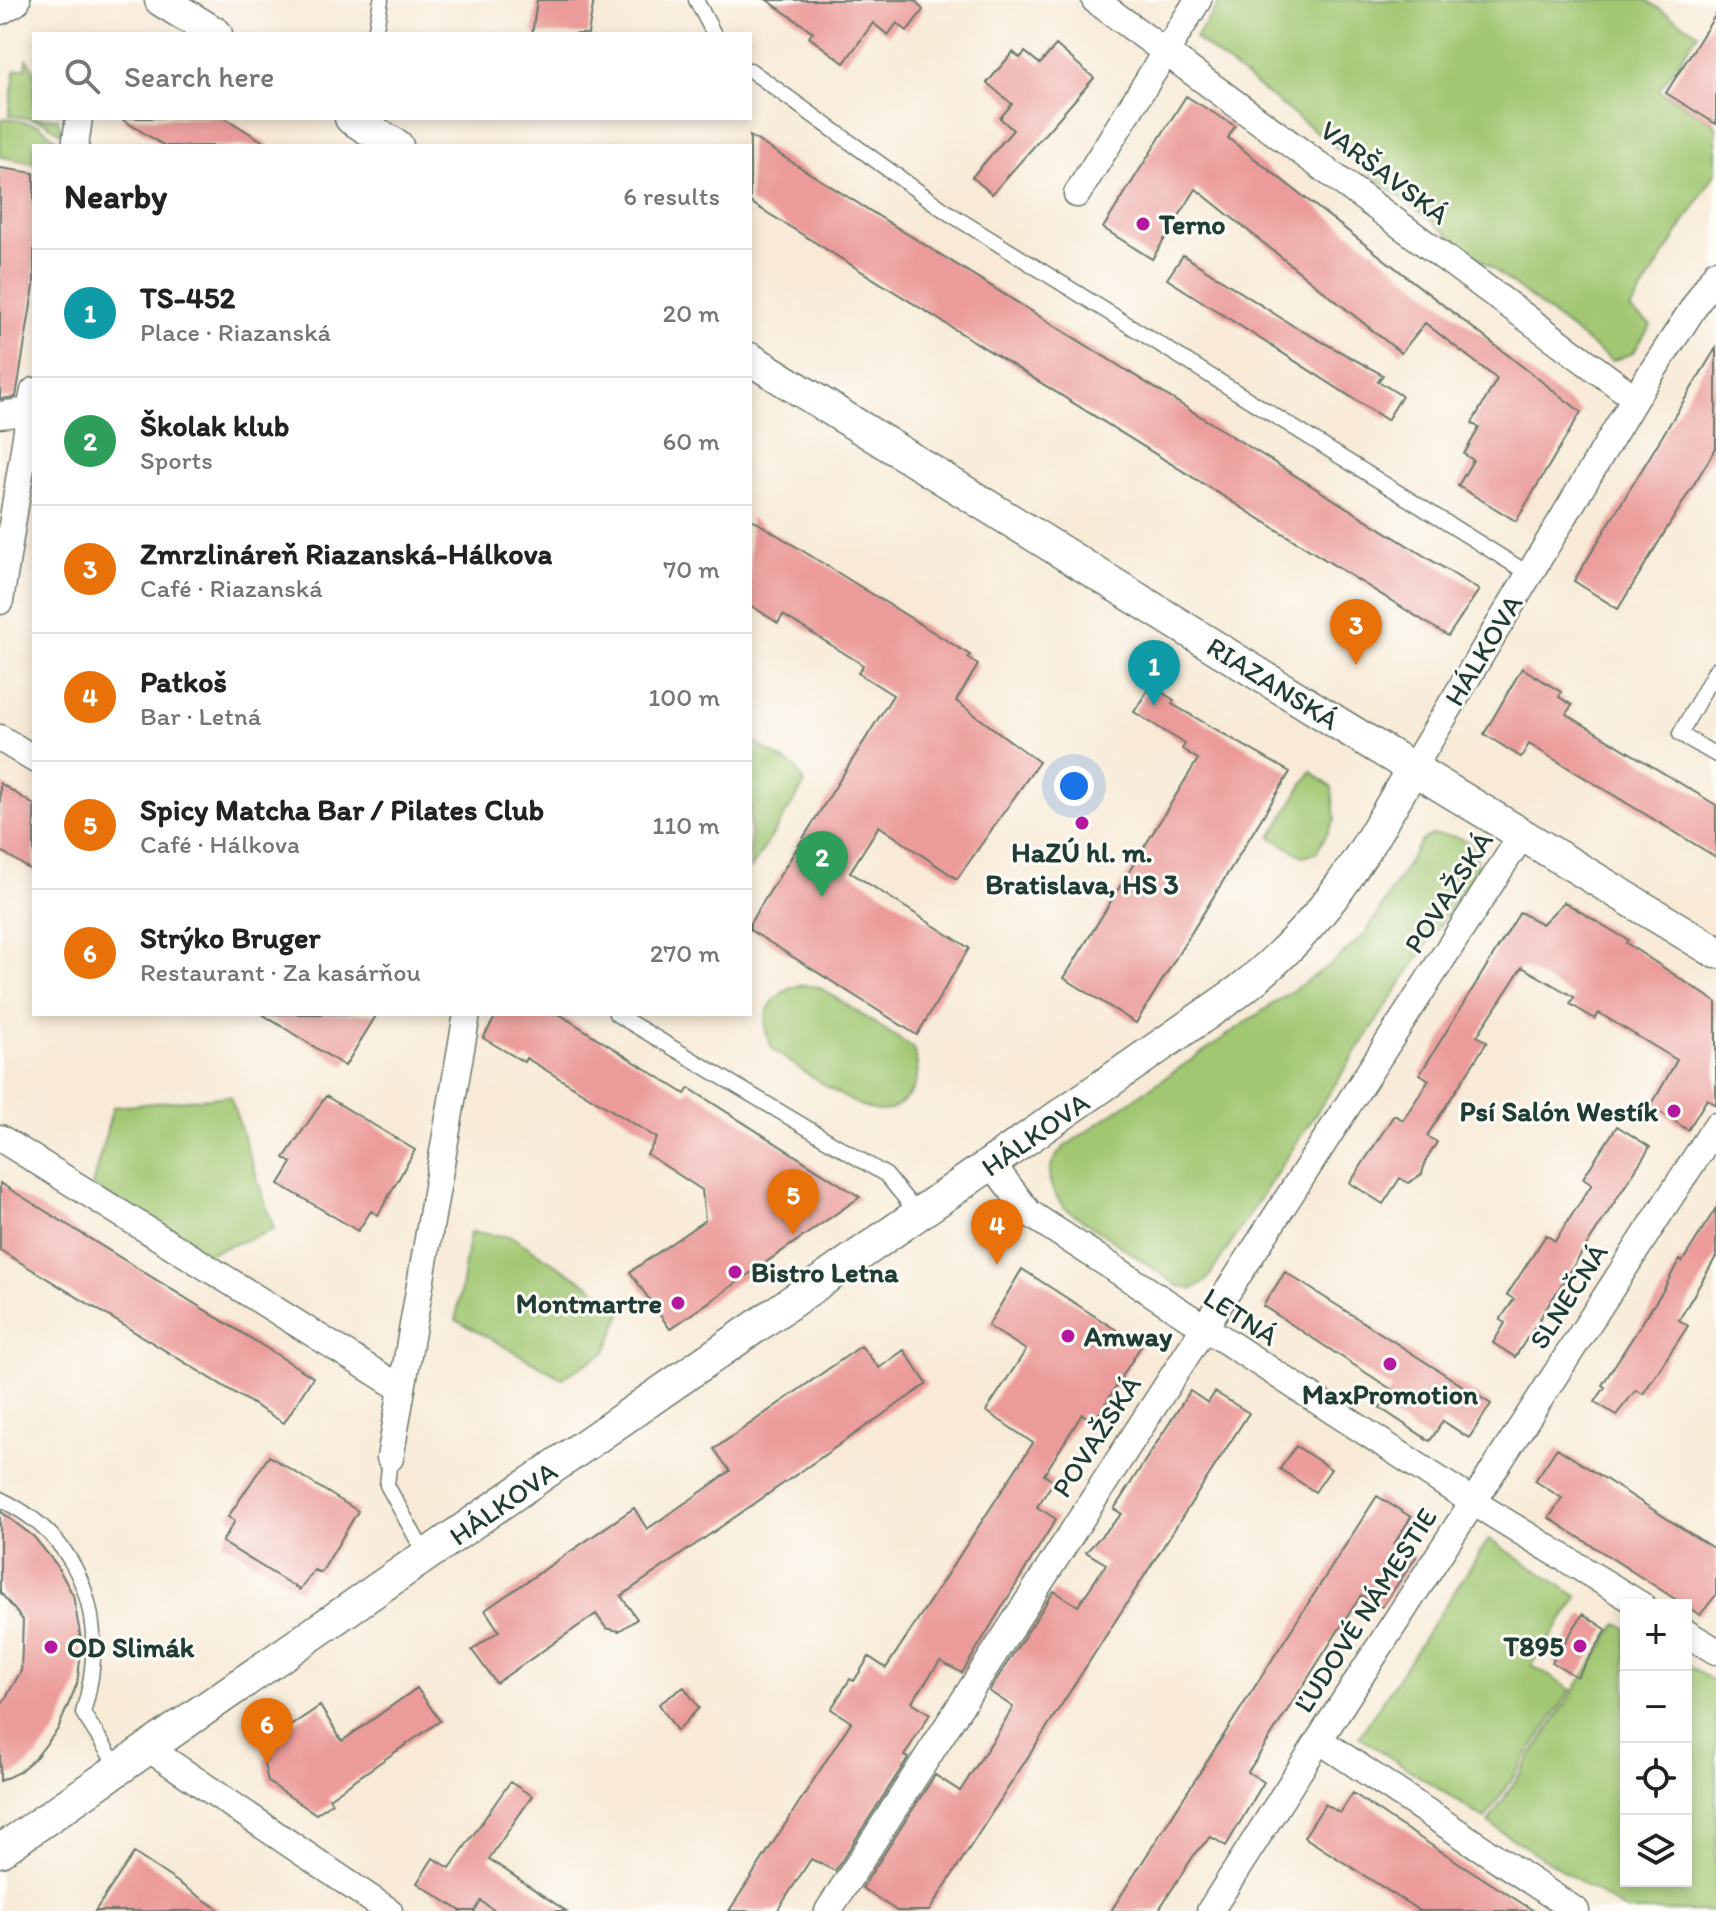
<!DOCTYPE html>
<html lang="en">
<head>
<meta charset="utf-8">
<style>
	body { margin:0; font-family:Itim,sans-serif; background:#f6f6f6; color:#222 }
	.controls { position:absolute; right:24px; bottom:24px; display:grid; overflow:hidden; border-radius:0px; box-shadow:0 4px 12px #0003 }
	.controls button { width:72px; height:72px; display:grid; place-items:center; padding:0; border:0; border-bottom:2px solid #e0e0e0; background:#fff; color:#222; font:40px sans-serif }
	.you { position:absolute; left:1074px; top:786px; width:28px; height:28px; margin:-20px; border:6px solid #fff; border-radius:50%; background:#1a73e8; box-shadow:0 0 0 12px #1a73e833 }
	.badge { display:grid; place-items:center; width:52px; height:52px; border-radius:50%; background:#2563eb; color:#fff; font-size:26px; font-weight:700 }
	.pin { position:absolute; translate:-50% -66px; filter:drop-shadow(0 2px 4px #0008) }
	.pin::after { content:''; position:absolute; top:42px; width:28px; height:24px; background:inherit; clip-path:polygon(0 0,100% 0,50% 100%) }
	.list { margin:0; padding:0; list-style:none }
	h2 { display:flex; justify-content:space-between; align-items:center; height:104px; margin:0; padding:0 32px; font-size:34px }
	h2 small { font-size:26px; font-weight:400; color:#767676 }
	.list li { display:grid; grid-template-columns:52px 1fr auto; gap:24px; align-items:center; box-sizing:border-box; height:128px; padding:0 32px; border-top:2px solid #e0e0e0 }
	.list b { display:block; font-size:30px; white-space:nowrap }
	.list p { margin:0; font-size:26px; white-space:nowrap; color:#767676 }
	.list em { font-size:26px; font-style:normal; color:#767676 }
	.icon { flex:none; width:44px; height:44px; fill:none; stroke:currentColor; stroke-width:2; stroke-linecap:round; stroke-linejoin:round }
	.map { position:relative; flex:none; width:1716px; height:1911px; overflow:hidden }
	.search { position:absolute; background:#fff; box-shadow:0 4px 12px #0003; left:32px; top:32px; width:720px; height:88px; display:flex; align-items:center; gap:20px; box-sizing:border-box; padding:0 28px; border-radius:0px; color:#767676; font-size:30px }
	.panel { position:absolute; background:#fff; box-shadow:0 4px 12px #0003; left:32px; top:144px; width:720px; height:872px; border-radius:0px }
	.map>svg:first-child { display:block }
	.green { fill:#a2c772; stroke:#608253; stroke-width:2 }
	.building { fill:#eb9b99 }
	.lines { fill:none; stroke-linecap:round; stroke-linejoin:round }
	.service-casing { stroke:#6b7a6d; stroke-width:17 }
	.minor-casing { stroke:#6b7a6d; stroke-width:29 }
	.tertiary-casing { stroke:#6b7a6d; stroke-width:35 }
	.service { stroke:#fff; stroke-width:14 }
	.minor { stroke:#fff; stroke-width:26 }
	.tertiary { stroke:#fff; stroke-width:32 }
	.poi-dot { fill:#b5179e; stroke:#fdfcf7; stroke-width:3 }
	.labels { text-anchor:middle; stroke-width:6; stroke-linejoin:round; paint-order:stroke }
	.street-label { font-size:28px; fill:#1f3d34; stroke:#fdfcf7 }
	.poi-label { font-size:28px; font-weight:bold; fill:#1f3d34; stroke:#fdfcf7; text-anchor:start }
</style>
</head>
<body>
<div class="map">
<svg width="1716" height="1911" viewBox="0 0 1716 1911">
	<rect width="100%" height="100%" fill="#fdfcf7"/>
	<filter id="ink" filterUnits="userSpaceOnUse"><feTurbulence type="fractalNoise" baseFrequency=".0125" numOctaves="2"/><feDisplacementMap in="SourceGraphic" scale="16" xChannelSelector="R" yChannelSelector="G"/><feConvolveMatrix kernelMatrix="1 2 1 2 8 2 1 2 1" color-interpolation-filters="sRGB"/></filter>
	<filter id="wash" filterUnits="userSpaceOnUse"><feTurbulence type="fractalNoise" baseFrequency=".006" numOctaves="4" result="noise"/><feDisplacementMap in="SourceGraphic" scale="32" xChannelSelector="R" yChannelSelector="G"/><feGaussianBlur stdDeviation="1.8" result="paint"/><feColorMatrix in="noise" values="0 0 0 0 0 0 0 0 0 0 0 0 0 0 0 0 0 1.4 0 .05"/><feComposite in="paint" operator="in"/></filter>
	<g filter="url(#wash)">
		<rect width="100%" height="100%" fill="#f8ead7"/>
		<path class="green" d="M1222,0H1645L1698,33L1659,90L1716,125V172L1630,310L1651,325L1633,353L1612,361L1195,38Z
			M27,59L34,70V118H57L63,135L43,121L9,115L15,70L26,68Z
			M5,118L39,125L65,146H34V163L0,157V121Z
			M750,740L796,768L805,784L750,870Z
			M1311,771L1332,788L1335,820L1316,853L1304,857L1271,837Z
			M1432,835C1457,834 1479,839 1477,868L1206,1281L1193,1289L1180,1287L1065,1208C1046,1186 1043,1168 1064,1147L1334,962L1366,933L1421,841Z
			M800,985L819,987L913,1048C918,1064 921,1081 909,1095C902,1103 894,1111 883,1111C856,1112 798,1066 774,1051C756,1021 767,995 800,985Z
			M230,1096L274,1230L204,1255L92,1185L113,1107Z
			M470,1232L512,1237L624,1307L606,1352L562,1378L456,1320Z
			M1489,1539L1578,1597L1532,1665L1571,1690L1485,1819L1359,1737Z
			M1618,1623L1626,1628V1881H1686V1665L1716,1683V1911H1626L1488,1823Z"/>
		<g id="blocks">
			<path class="building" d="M537,0H594L588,34H532Z
				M767,0H915L923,10L907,31L897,23L888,35L873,23L844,63L809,37L813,32Z
				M1716,14V124L1666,93Z
				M1056,45L1094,78L992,194L972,177L1013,130L1000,118L1012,104L987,83L1013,52L1020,58L1025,52L1040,64Z
				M1186,96L1235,126L1228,138L1581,412L1516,521L1458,486L1473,460L1464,454L1479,428L1472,423L1497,379L1425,323L1401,353L1196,189L1152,259L1103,228Z
				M120,118H225L270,146H165Z
				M750,136L1479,590L1448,636L750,202Z
				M0,168L34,173V286L16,397L0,399Z
				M1183,255L1295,327L1383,375L1378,381L1402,396L1387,420L1167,279Z
				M1716,348V448L1618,609L1574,581Z
				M750,518L970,655L968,658L978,665L956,701L1039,762L957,879L879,826L850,872L969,948L917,1035L750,930V923L893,695L858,673L863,665L783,615L778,623L750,605Z
				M1522,668L1561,692L1559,697L1572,705L1566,714L1716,805V857L1529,744L1521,757L1484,734Z
				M1151,685L1174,700L1172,704L1290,772L1136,1023L1064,978L1198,759L1182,749L1185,744L1134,712Z
				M0,783L34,805V872L0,850Z
				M1564,902L1628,940L1626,943L1716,1002V1105L1707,1099L1688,1130L1651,1106L1677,1060L1599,1013L1595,1019L1570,1004L1574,997L1522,967L1477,1036L1487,1042L1427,1136L1437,1142L1425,1162L1422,1174L1408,1183L1400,1178L1383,1204L1350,1183L1394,1115L1403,1120L1429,1080L1420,1074L1520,912L1542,924Z
				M262,1014H377L345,1066Z
				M497,1014H559L685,1094L689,1088L860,1197L670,1329L630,1272L705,1220L702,1190L647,1154L657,1138L526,1058L524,1062L483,1038Z
				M326,1096L415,1150L378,1215L371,1211L358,1231L279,1184L292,1163L284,1158Z
				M1617,1126L1650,1147L1515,1357L1493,1343L1505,1323L1500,1320L1514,1299L1507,1295L1546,1235L1555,1241L1592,1184L1583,1178Z
				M0,1183L313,1377L284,1423L0,1250Z
				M1716,1208V1257L1679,1320L1688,1326L1643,1394L1636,1390L1616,1415L1595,1402L1605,1387L1602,1385L1664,1289L1679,1260L1682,1262Z
				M1022,1269L1141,1346L1094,1422L1082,1414L1044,1475L1054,1481L1037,1507L1056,1519L962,1673L940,1661L912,1702L930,1714L904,1756L908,1758L835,1871L811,1859L777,1911H729L851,1722L831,1709L850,1679L854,1681L869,1657L886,1668L1033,1443L986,1411L1026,1350L988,1326Z
				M1285,1272L1491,1404L1469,1438L1443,1421L1430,1441L1380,1408L1391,1389L1263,1306Z
				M861,1346L879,1368L904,1350L927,1384L621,1596L637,1619L619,1631L606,1628L596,1614L496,1683L472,1650L499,1631L485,1610L634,1508L647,1529L704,1490L730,1471L714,1449Z
				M1190,1391L1208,1403L1215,1392L1249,1413L929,1911H897L862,1888L935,1775L960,1791L997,1734L1013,1707L989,1691L1054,1591L1078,1606L1106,1564L1086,1552L1122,1514L1114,1509Z
				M1296,1446L1331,1469L1315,1492L1280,1469Z
				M1557,1448L1716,1550V1595L1700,1615L1549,1518L1562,1498L1535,1481Z
				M269,1456L358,1511L321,1573L314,1570L300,1590L222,1542L235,1521L228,1517Z
				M1377,1496L1411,1517L1394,1544L1416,1557L1382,1607L1361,1595L1248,1772L1264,1782L1226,1846L1211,1837L1196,1852L1158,1911H1111Z
				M0,1511L34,1537L56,1564L73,1595L82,1645L77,1684L58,1729L37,1756L19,1772L0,1781V1708L21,1671L23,1620L0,1592Z
				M1583,1614L1607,1630L1577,1677L1552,1662Z
				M684,1687L699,1708L677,1731L659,1704Z
				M417,1688L440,1721L329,1798L332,1803L316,1814L268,1782L264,1764L277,1735L320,1706L342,1741Z
				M510,1782L532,1796L489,1859L566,1911H495L481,1901L475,1911H461L417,1883L433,1858L450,1868Z
				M1353,1793L1389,1818L1534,1911H1420L1304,1837L1325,1804L1340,1813Z
				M134,1853L221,1911H95Z"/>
		</g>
	</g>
	<g filter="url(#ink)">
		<use href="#blocks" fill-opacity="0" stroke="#6b7a6d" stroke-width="2"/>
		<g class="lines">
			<g class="service-casing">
				<path id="service" d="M696,0L714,34
					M375,34L381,0
					M750,70L947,212L1529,574
					M1716,669L1680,734L1716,755
					M616,1014L886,1175L919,1215
					M390,1458L387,1485L426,1556
					M0,1499C87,1541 109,1625 83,1713L118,1768"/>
			</g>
			<g class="minor-casing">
				<path id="minor" d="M1095,0L1635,398
					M75,146L79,118
					M1077,194L1198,0
					M0,415L30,411L34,391
					M0,601L30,411
					M0,738L34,759
					M1413,768L1635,398L1716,273
					M0,1138L402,1389
					M992,1164L1029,1213L1473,1502L1716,1126
					M390,1458L467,1014
					M1686,1633L1716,1651
					M148,1748L389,1911
					M828,1911L1522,835
					M1210,1911L1319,1740
					M1576,1911L1319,1740L1473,1502L1641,1605"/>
			</g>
			<g class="tertiary-casing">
				<path id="tertiary" d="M161,0L216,34
					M0,8L14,0
					M351,118L397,146
					M750,359L1349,730L1716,952
					M0,1851L1238,992C1324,925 1360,860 1413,768"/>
			</g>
			<use href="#service" class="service"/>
			<use href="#minor" class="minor"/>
			<use href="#tertiary" class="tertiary"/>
		</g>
	</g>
	<g class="poi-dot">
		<circle cx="1143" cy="224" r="8"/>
		<circle cx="1082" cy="823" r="8"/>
		<circle cx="1674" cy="1111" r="8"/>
		<circle cx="735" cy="1272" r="8"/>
		<circle cx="678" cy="1303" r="8"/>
		<circle cx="1068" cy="1336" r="8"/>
		<circle cx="1390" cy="1364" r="8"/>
		<circle cx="1580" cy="1646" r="8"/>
		<circle cx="51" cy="1647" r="8"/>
	</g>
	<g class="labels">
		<g class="street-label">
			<text transform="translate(1385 172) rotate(37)" y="10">VARŠAVSKÁ</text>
			<text transform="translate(1483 650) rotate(-59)" y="10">HÁLKOVA</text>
			<text transform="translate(1273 683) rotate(32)" y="10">RIAZANSKÁ</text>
			<text transform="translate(1448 892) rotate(-57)" y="10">POVAŽSKÁ</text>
			<text transform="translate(1035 1134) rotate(-35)" y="10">HÁLKOVA</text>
			<text transform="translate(1568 1296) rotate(-57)" y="10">SLNEČNÁ</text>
			<text transform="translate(1241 1316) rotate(33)" y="10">LETNÁ</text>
			<text transform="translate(1096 1436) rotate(-57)" y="10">POVAŽSKÁ</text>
			<text transform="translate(503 1503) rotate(-35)" y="10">HÁLKOVA</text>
			<text transform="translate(1365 1610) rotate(-57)" y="10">ĽUDOVÉ NÁMESTIE</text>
		</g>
		<g class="poi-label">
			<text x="1159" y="234">Terno</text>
			<text x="1082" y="862" text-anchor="middle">HaZÚ hl. m.<tspan x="1082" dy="32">Bratislava, HS 3</tspan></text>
			<text x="1658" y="1121" text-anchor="end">Psí Salón Westík</text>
			<text x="751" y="1282">Bistro Letna</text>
			<text x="662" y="1313" text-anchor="end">Montmartre</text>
			<text x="1084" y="1346">Amway</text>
			<text x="1390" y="1404" text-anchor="middle">MaxPromotion</text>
			<text x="1564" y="1656" text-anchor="end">T895</text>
			<text x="67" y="1657">OD Slimák</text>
		</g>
	</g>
</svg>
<div class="controls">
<button>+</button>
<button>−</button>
<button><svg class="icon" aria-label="locate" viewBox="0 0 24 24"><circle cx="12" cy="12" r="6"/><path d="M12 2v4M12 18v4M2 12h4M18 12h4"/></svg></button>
<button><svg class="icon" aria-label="layers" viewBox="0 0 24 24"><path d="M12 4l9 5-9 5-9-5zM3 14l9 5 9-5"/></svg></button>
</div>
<div class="you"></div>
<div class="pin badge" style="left:1154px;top:706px;background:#0f9aa8">1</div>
<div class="pin badge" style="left:822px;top:897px;background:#2e9e5b">2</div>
<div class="pin badge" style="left:1356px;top:665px;background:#e8710a">3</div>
<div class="pin badge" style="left:997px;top:1265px;background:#e8710a">4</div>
<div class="pin badge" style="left:793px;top:1235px;background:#e8710a">5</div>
<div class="pin badge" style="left:267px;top:1764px;background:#e8710a">6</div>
<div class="search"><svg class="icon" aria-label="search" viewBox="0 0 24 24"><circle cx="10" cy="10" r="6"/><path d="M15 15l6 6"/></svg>Search here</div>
<section class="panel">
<h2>Nearby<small>6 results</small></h2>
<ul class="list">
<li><span class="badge" style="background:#0f9aa8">1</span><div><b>TS-452</b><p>Place · Riazanská</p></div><em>20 m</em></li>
<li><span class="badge" style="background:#2e9e5b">2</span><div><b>Školak klub</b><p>Sports</p></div><em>60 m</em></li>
<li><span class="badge" style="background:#e8710a">3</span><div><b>Zmrzlináreň Riazanská-Hálkova</b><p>Café · Riazanská</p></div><em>70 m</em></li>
<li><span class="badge" style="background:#e8710a">4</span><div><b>Patkoš</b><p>Bar · Letná</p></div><em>100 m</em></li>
<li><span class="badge" style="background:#e8710a">5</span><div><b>Spicy Matcha Bar / Pilates Club</b><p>Café · Hálkova</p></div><em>110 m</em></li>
<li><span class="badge" style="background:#e8710a">6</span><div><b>Strýko Bruger</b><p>Restaurant · Za kasárňou</p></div><em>270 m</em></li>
</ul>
</section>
</div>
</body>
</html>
